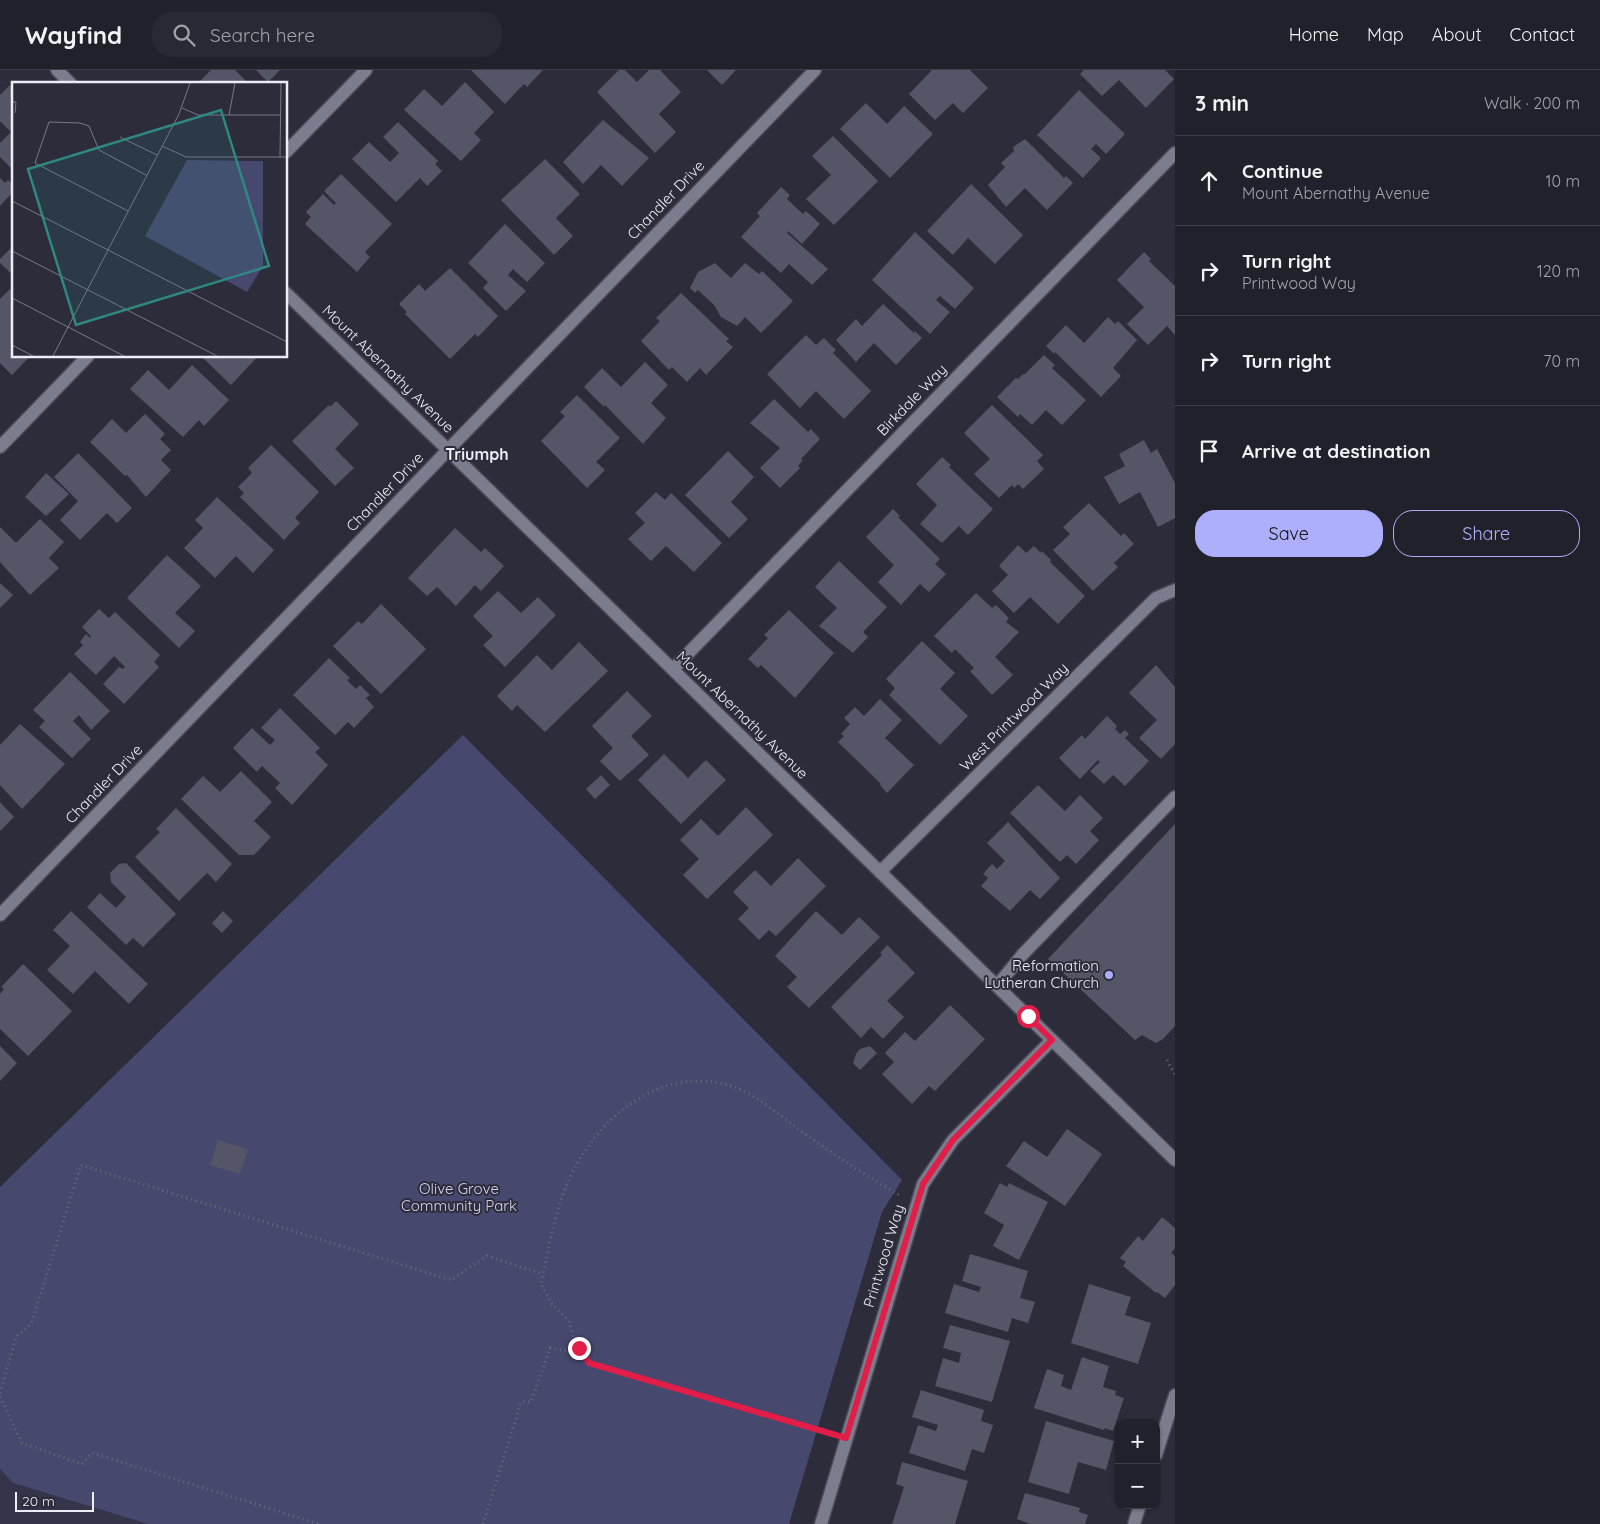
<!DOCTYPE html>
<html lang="en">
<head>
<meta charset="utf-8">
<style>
	body { margin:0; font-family:Quicksand,sans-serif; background:#292934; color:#f1f3f6 }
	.controls { position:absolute; right:15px; bottom:15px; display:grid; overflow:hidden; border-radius:10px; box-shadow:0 1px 4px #0004 }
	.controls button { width:45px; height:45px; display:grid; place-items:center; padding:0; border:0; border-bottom:1px solid #3e3e48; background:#21212c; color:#f1f3f6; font:25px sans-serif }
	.scale { position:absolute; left:15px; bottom:12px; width:79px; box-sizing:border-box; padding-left:5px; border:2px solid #ecedf7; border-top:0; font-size:14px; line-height:18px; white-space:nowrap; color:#ecedf7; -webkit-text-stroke:4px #2c2c3b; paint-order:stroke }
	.stop { position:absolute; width:15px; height:15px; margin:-11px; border:4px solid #e11d48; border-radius:50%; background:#fff }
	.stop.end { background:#e11d48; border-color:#fff; box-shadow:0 1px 5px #0008 }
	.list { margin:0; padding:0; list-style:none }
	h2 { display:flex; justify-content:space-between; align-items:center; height:65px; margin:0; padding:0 20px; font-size:21px }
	h2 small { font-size:16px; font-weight:400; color:#a2a3a9 }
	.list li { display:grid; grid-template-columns:32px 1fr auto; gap:15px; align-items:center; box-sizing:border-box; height:90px; padding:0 20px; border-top:1px solid #3e3e48 }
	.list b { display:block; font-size:19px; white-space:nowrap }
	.list p { margin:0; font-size:16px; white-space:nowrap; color:#a2a3a9 }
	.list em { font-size:16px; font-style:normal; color:#a2a3a9 }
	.actions { display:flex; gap:10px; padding:15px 20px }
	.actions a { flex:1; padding:11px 0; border:1px solid #adaffb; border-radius:20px; text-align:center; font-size:18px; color:#adaffb }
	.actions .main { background:#adaffb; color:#111 }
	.icon { flex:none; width:28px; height:28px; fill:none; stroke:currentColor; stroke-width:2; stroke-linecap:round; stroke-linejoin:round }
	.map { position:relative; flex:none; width:1175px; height:1454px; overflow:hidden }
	header { display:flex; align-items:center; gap:30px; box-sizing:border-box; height:70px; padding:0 25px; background:#21212c; border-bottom:1px solid #3e3e48 }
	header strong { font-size:24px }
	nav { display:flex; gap:28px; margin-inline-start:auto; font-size:18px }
	.search { width:350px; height:45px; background:#292934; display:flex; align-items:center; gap:12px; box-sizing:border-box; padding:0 18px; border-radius:20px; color:#a2a3a9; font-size:19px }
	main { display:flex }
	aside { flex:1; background:#21212c }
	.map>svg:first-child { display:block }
	.built { fill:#34354a }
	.green { fill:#47486e }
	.building { fill:#545566 }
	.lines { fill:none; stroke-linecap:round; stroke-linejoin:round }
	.service-casing { stroke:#484855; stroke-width:15 }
	.minor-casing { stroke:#484855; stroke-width:15 }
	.tertiary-casing { stroke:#484855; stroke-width:15 }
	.secondary-casing { stroke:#484855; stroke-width:15 }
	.path { stroke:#6a6a78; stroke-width:3; stroke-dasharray:1 4; stroke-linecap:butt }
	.service { stroke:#7b7c8d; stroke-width:12 }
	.minor { stroke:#7b7c8d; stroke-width:12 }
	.tertiary { stroke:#7b7c8d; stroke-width:12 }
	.secondary { stroke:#7b7c8d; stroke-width:12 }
	.route { stroke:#e11d48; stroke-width:6 }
	.poi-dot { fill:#adaffb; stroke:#2c2c3b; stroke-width:2 }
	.labels { text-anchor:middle; stroke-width:4; stroke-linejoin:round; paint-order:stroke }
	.street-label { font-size:15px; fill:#ecedf7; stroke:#2c2c3b }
	.poi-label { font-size:15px; fill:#ecedf7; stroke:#2c2c3b; text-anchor:end }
	.park-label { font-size:15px; fill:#d4d6f4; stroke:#2c2c3b }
	.neighbourhood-label { font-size:16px; font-weight:bold; fill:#ecedf7; stroke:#2c2c3b }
	.inset-road { fill:none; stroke:#797986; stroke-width:1 }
	.view { fill:#308883; fill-opacity:0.15; stroke:#308883; stroke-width:2.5 }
	.inset-edge { fill:none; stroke:#ecedf7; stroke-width:2.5 }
</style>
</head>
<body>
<header>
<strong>Wayfind</strong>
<div class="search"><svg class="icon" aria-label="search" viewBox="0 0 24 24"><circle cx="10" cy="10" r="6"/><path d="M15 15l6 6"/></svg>Search here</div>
<nav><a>Home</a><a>Map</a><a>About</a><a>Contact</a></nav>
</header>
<main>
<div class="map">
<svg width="1175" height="1454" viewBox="0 0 1175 1454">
	<rect width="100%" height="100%" fill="#2c2c3b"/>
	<path class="built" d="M0,1399L13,1413L148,1454H0Z"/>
	<path class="green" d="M463,665L902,1110L882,1142L789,1454H148L13,1413L0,1399V1117Z"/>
	<path class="building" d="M211,0H235L249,14H197Z
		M256,0H280L268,12Z
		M471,0H543L527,17L524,14L505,34Z
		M619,0H625L637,12L649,0H660L681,22L659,44L676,62L655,83L597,22Z
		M707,0H736L722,15Z
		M932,0H970L988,18L963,43L953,33L935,50L909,24Z
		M1084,0H1165L1174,9L1146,38L1119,10L1102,26L1080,4Z
		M465,12L494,42L474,63L471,60L481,70L461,91L404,40L424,19L442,36Z
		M10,15L14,18V101L0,87V73L11,62L0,51V25Z
		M1079,20L1125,64L1106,84L1096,74L1091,79L1101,88L1083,108L1037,65Z
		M866,33L887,54L904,36L933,64L890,108L840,59Z
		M603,50L649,88L622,116L601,95L583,114L563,92Z
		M398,52L438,91L435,94L442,101L427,116L420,108L396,132L352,89L369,72L390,92L399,83L383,67Z
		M833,66L878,111L834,155L806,129L831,105L812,86Z
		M1025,69L1064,108L1066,106L1073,113L1047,140L1025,118L1006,137L988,115L1005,97L1001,93L1014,81L1013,77Z
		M545,89L580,124L556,148L573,166L554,185L501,130Z
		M341,104L392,154L365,182L370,187L357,202L305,154L311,147L306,142L323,124L334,135L336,133L324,121Z
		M0,108L5,113L8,110L14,115V121L0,136Z
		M971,114L1023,165L995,194L968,168L953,185L927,161Z
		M781,117L790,125L787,129L803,144L806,141L820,154L802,174L788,161L787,163L828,199L812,215L789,194L781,203L741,167L760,146L757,143Z
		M505,154L545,193L527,212L513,199L508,205L526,221L506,241L483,218L488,212L468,193Z
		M915,162L974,218L955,239L940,226L936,230L950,242L930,264L872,210Z
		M14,175V206L0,193V189Z
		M1144,182L1151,189L1149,191L1175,216V265L1167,256L1148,275L1127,254L1144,237L1117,210Z
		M715,193L731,208L745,193L759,204L762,201L793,231L761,263L745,247L737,256L721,247L714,235L698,220L695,223L690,218L698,202Z
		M450,198L498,246L478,267L475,264L450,289L405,244L407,242L399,234L419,214L425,221Z
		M10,219L14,222V268L12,270L14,272V286H30L12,305L0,293V229Z
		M681,223L729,269L726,271L733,277L706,305L700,298L687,312L672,297L669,300L641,271L660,251L656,248Z
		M883,234L914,263L915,261L922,268L896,295L874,273L856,292L836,270L856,249L862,256Z
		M1108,247L1115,254L1118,251L1137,270L1113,298L1121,306L1101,327L1055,282L1054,284L1046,276L1066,255L1084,273Z
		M806,265L816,275L824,268L836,280L833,283L871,321L844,349L816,321L800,338L767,304Z
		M1044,285L1055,295L1052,298L1086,330L1062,355L1046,340L1032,355L1020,344L1018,347L997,327L1016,308L1018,309L1023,304L1024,305Z
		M201,286H258L231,315Z
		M645,292L668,315L651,333L666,348L643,374L605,335L604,337L584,317L602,298L621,317Z
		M192,295L229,330L204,356L199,350L183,367L130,319L148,300L169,320Z
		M577,325L620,368L596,392L605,400L587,418L541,371L565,346L560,342Z
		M774,329L808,362L811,359L820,369L801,389L803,390L798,396L800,398L780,418L760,398L780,378L750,353Z
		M336,331L359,354L335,379L354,398L335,416L292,371L329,335L330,337Z
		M992,335L1043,385L1037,391L1044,399L1023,419L1018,414L1014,418L1012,415L999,428L974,404L990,389L964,363Z
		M145,344L165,364L160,369L171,380L161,390L171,400L146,427L127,405L125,406L90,372L112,349L126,363Z
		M1144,370L1151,383L1157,379L1175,413V448L1158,457L1140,422L1119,434L1104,407L1125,396L1119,384Z
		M271,375L319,422L295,448L300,453L284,470L240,427L244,423L238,417L252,403L248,398Z
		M728,381L754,407L731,432L748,449L729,468L685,425Z
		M78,383L132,438L117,453L107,443L80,470L60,450L78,431L54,407Z
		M942,387L951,395L949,397L993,439L968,465L959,456L942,473L920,454L937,435L916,414Z
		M46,403L69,424L46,446L25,427Z
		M656,422L665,430L671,423L722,473L694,502L666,476L651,491L628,469L645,453L635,443Z
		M217,427L274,480L253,503L236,486L215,508L184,478L203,458L195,450Z
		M1089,433L1121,466L1124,463L1134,474L1114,493L1118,497L1093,521L1053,480L1070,464L1063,457Z
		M893,439L900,446L898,447L940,489L935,494L946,504L929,522L920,514L901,535L878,512L894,495L866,467Z
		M40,449L64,472L49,488L59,498L30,525L0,492V457L16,473Z
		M455,458L481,482L485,478L504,496L481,521L475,515L456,536L437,517L427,526L408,508Z
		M1018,475L1026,483L1034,476L1041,483L1042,481L1051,490L1050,492L1085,526L1058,554L1030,527L1014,543L992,521L1008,505L999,496Z
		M167,485L201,516L175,543L195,561L179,578L127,528Z
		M839,491L887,537L863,562L868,567L853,583L819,556L837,538L815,517Z
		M0,513L13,525L0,538Z
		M498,521L521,543L538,527L556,545L505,597L483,575L493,566L473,546Z
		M976,523L992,538L996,535L1009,548L1006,552L1019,562L995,587L1013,605L992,625L970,601L974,598L955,579L952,583L934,566Z
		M381,534L426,579L381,624L333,576L358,551L362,554Z
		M99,539L109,548L115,542L160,585L154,592L159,597L124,634L103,614L119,597L123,599L125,597L114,586L96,605L74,584L83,575L80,572L86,564L90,568L91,566L82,557Z
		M789,540L834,583L795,628L761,595L758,598L748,589L768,568L764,565Z
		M922,571L955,603L940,619L968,646L940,675L889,625L895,618L886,609Z
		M579,572L608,601L545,662L517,635L512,641L497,626L537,585L552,600Z
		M329,588L350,608L347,610L356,619L360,615L370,625L366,628L374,637L354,658L348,652L335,665L293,625Z
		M1156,595L1175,617V674L1161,689L1139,668L1157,650L1129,623Z
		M70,602L110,641L91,660L79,645L73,651L91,669L72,688L39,657L45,651L33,640Z
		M627,621L652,646L631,666L649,685L620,711L600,691L613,678L592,656Z
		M880,629L902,650L885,668L914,695L887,723L880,715L881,714L838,672L844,666L841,664L850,654L844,648L855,637L864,646Z
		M280,638L320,678L315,682L328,695L292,735L275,718L280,713L262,696L257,702L233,678L252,658L270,675L275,670L261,658Z
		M1107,646L1117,656L1115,659L1120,664L1125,660L1129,664L1125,668L1149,691L1125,716L1113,705L1104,714L1090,701L1100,692L1098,690L1080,709L1059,688L1082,665L1085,669Z
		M20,654L65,694L22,739L0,715V675Z
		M664,684L688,708L706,690L726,710L681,754L638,710Z
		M241,701L272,732L254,751L271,767L254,785H239L181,729L203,706L220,722Z
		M601,705L610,715L595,729L586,719Z
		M1038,715L1065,741L1080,725L1103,748L1090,761L1099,770L1076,794L1067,785L1060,792L1010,743Z
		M0,732L14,747L0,761Z
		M746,737L773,765L707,829L683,805L699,789L680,770L701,749L718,766Z
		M176,738L232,794L216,812L207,803L179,831L135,787L160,762L156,759Z
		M1008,752L1060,808L1040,829L1030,820L1010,841L981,816L988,808L983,804L992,794L997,799L1005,791L987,773Z
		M1175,754V956L1163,969L1156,973L1142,965L1135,970L1048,889Z
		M798,788L826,816L776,866L769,860L759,870L738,849L749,838L733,822L755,800L771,816Z
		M126,793L176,844L143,877L133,868L126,875L87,837L100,823L116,838L126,827L111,812L110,803L119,794Z
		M71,841L148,914L129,934L95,901L73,924L47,900L70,876L53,860Z
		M223,841L233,851L222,863L212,853Z
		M816,841L842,865L859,847L880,867L809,938L787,917L797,907L775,886Z
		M887,875L915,903L887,931L904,947L883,969L871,957L861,968L831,937L882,885L880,883Z
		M23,894L72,941L28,986L0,959V924L4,919L1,917Z
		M950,935L985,969L935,1021L929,1016L912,1034L882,1004L894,992L885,983L905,962L915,971Z
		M0,976L17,993L0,1011Z
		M870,976L877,983L860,1000L853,993L856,984L860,979Z
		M1067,1059L1102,1084L1065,1136L1006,1096L1024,1071L1047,1087Z
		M218,1070L248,1079L240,1104L210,1095Z
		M1000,1113L1007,1117L1009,1113L1048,1132L1019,1190L993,1176L1004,1155L984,1143Z
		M1162,1147L1175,1158V1178L1171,1183L1175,1186V1215L1165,1228L1157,1222L1156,1223L1123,1196L1126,1192L1120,1188L1138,1166L1143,1171Z
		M970,1184L1028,1201L1020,1228L1035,1232L1028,1253L1012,1248L1008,1262L945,1243L954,1214L979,1222L981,1217L962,1211Z
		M1089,1214L1131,1227L1125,1245L1151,1253L1138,1294L1071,1273Z
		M950,1255L1010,1271L992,1332L935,1316L943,1288L959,1293L961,1283L943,1278Z
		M1082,1287L1109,1296L1103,1317L1116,1321L1115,1325L1124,1328L1113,1361L1105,1358L1104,1360L1034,1338L1047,1299L1064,1305L1061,1316L1071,1320Z
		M921,1320L984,1340L981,1351L993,1355L984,1383L972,1379L965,1401L909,1383L918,1355L936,1361L938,1355L912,1347Z
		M1046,1351L1114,1371L1106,1400L1078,1392L1069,1424L1028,1412Z
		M902,1392L968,1411L955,1454H892L904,1417L896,1414Z
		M1025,1423L1080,1438L1079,1442L1088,1445L1085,1454H1030L1017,1449Z"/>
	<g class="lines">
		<g class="service-casing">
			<path id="service" d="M997,916L1023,884L1175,727"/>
		</g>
		<g class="minor-casing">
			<path id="minor" d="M286,82L366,0
				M0,377L88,286
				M673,599L1175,83
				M880,802L1156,528L1175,520
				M1156,1385L1175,1325
				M1134,1454L1140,1435"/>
		</g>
		<g class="tertiary-casing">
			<path id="tertiary" d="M0,845L448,380L1175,1090
				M821,1454L923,1114L953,1070L1052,970"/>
		</g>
		<g class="secondary-casing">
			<path id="secondary" d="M57,0L71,14
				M286,223L448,380L815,0"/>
		</g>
		<path class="path" d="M1167,990L1175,1005
			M0,1323L16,1267L31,1254L81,1095L451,1210L487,1186L543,1204
			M0,1327L22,1373L82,1394L92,1383L319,1454
			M828,1363L589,1293L575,1272L569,1251L552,1234L541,1214C547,1187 552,1157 561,1130C583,1062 650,994 728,1015C754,1022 779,1045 801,1061C833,1084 865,1105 899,1125
			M483,1454L521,1332H531L550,1278L566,1281L579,1278"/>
		<use href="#service" class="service"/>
		<use href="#minor" class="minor"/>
		<use href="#tertiary" class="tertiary"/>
		<use href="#secondary" class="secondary"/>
	</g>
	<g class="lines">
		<path class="route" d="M579,1278L589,1293L846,1368L923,1114L953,1070L1052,970L1028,946"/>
	</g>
	<circle class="poi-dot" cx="1109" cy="905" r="5"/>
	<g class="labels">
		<g class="street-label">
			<text transform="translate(666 130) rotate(-46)" y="5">Chandler Drive</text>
			<text transform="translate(388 299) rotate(44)" y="5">Mount Abernathy Avenue</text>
			<text transform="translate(912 330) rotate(-46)" y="5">Birkdale Way</text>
			<text transform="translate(385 422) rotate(-46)" y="5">Chandler Drive</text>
			<text transform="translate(742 645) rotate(44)" y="5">Mount Abernathy Avenue</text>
			<text transform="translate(1014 647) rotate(-45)" y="5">West Printwood Way</text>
			<text transform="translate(104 714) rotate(-46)" y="5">Chandler Drive</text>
			<text transform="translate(884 1186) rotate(-73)" y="5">Printwood Way</text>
		</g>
		<g class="poi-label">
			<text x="1099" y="901">Reformation<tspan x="1099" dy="17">Lutheran Church</tspan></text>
		</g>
		<g class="park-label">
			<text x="459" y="1124">Olive Grove<tspan x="459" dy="17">Community Park</tspan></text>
		</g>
		<g class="neighbourhood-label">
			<text x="477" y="390">Triumph</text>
		</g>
	</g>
	<g transform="translate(12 12)">
		<rect width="275" height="275" fill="#2c2c3b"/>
		<path d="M175,78L251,79V184L235,210L133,154Z" fill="#47486e"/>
		<path class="inset-road" d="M178,1L167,32L96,168L275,260M0,20H4L3,31M170,26L186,33H269M217,33L223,1M108,55L145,73M150,64L174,75H275M268,75L269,1M0,119L96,168L41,274M116,129L23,81L37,40L68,41L77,44L87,68L134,93M0,169L205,274M0,216L112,274M0,263L21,274"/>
		<path class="view" d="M209,28L257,184L64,243L16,87Z"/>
		<rect width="275" height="275" class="inset-edge"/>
	</g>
</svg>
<div class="controls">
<button>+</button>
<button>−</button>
</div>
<div class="scale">20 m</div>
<div class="stop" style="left:1028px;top:946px"></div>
<div class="stop end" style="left:579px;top:1278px"></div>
</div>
<aside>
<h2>3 min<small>Walk · 200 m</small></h2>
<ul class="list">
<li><svg class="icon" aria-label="ahead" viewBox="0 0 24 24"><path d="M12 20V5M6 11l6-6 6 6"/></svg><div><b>Continue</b><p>Mount Abernathy Avenue</p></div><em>10 m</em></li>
<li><svg class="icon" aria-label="right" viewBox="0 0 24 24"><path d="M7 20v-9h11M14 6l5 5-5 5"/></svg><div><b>Turn right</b><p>Printwood Way</p></div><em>120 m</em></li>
<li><svg class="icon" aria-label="right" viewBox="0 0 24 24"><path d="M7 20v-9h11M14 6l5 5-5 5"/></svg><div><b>Turn right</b></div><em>70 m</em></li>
<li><svg class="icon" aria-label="arrive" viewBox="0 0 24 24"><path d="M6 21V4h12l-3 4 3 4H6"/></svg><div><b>Arrive at destination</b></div></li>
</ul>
<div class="actions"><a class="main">Save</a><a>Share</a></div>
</aside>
</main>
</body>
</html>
